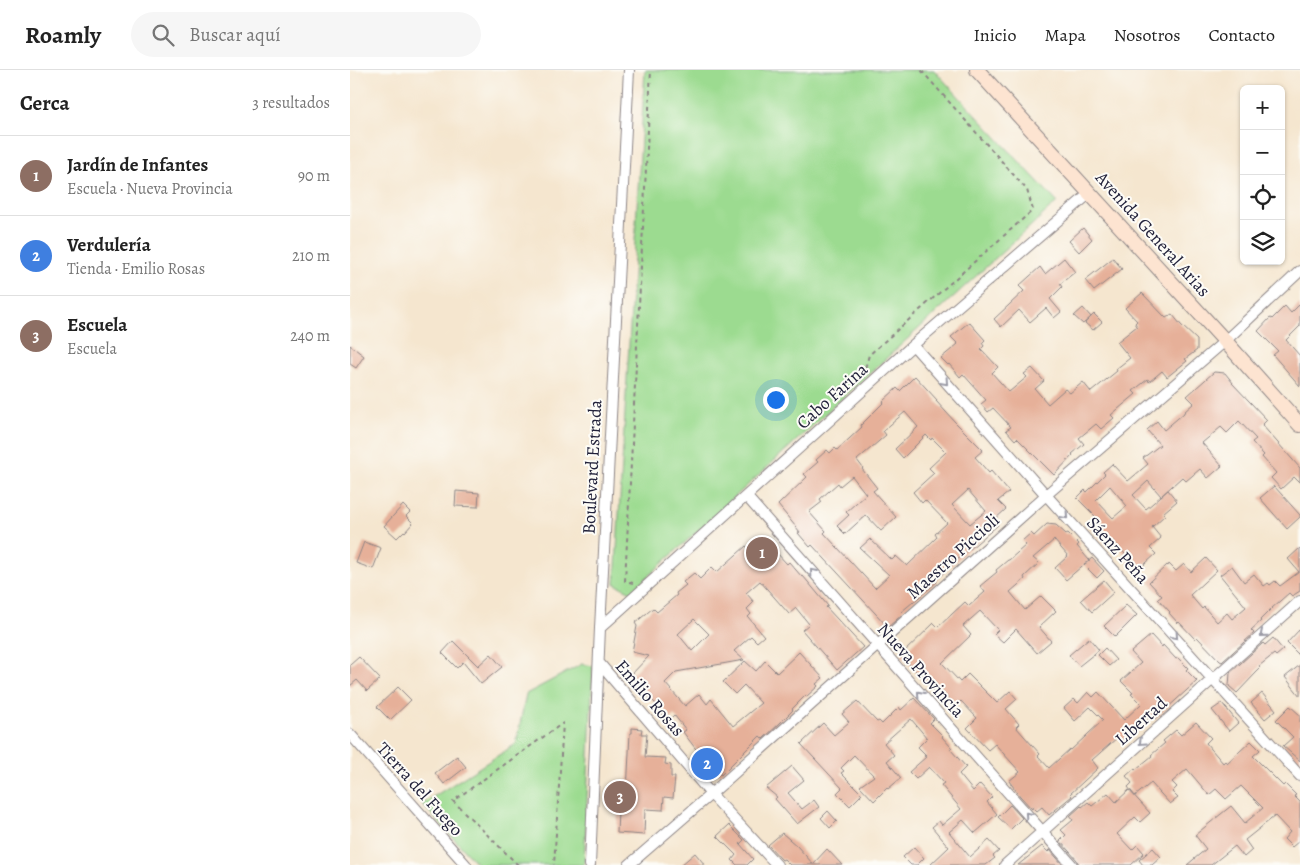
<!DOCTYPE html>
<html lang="es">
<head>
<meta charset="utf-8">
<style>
	body { margin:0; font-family:Alegreya,serif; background:#f6f6f6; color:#222 }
	.controls { position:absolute; right:15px; top:15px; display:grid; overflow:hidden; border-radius:8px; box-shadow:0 1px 4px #0004 }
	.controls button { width:45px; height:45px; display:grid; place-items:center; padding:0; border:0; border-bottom:1px solid #e0e0e0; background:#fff; color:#222; font:25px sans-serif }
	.you { position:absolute; left:425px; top:329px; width:18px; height:18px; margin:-12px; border:4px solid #fff; border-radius:50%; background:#1a73e8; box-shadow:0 0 0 8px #1a73e833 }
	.badge { display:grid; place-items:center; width:32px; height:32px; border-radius:50%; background:#db2777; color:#fff; font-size:16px; font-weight:700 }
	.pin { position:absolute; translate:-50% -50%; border:2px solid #fff; box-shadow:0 1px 5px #0006 }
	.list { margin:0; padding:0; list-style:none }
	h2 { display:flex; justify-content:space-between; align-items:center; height:65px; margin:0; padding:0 20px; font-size:21px }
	h2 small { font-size:16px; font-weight:400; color:#767676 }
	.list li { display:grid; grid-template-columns:32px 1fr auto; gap:15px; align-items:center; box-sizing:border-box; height:80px; padding:0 20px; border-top:1px solid #e0e0e0 }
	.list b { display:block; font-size:19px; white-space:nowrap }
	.list p { margin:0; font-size:16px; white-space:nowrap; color:#767676 }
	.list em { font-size:16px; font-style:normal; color:#767676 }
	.icon { flex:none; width:28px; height:28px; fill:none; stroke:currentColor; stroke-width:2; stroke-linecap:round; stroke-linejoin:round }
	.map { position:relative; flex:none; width:950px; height:795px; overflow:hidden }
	header { display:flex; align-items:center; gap:30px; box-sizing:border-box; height:70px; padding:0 25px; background:#fff; border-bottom:1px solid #e0e0e0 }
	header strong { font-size:24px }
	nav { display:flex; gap:28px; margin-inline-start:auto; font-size:18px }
	.search { width:350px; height:45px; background:#f6f6f6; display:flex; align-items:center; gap:12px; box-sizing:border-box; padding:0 18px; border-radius:28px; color:#767676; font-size:19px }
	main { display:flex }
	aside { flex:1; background:#fff }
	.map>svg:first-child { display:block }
	.green { fill:#9cdb90; stroke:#5f7e66 }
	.building { fill:#e6b099; fill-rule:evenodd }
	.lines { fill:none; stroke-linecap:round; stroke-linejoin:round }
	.minor-casing { stroke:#8c8485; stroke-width:12 }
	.secondary-casing { stroke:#8c8485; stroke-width:16 }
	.path { stroke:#8c8485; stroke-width:2; stroke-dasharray:4 4; stroke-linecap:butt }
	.minor { stroke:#fff; stroke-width:10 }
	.secondary { stroke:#fde4d1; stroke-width:14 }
	.oneway { stroke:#9c9ca7 }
	.labels { text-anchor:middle; stroke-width:4; stroke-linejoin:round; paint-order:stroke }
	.street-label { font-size:18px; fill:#22223b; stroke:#fdfcf7 }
</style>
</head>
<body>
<header>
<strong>Roamly</strong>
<div class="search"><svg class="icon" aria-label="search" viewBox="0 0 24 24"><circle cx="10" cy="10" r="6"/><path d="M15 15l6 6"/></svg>Buscar aquí</div>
<nav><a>Inicio</a><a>Mapa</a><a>Nosotros</a><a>Contacto</a></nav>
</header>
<main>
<aside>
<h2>Cerca<small>3 resultados</small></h2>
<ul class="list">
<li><span class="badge" style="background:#8d6e63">1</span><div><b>Jardín de Infantes</b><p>Escuela · Nueva Provincia</p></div><em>90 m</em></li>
<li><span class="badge" style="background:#3f7fe0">2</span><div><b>Verdulería</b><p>Tienda · Emilio Rosas</p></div><em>210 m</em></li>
<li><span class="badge" style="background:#8d6e63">3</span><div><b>Escuela</b><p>Escuela</p></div><em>240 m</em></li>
</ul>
</aside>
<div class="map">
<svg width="950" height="795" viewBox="0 0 950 795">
	<rect width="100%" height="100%" fill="#fdfcf7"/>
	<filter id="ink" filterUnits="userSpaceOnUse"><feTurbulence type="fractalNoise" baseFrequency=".02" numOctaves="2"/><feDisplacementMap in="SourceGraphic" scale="10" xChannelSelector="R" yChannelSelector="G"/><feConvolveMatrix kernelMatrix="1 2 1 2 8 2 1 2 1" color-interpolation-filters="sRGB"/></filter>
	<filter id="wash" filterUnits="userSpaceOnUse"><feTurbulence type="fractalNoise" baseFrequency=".0096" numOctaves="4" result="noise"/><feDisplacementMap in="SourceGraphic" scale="20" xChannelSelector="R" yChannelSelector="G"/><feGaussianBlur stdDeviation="1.12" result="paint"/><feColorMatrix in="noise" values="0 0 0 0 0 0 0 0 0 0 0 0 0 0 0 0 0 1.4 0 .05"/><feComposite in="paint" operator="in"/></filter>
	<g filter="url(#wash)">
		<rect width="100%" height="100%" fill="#f5e6cf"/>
		<path class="green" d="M295,0H584L707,132L281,522L265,514Z
			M232,594L243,596L234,795H128L72,734L166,674L176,624Z"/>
		<g id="blocks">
			<path class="building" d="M733,158L742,169L729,182L719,171Z
				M714,188L725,202L710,214L712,217L700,229L711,242L704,248L696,238L680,252L669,240L651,257L644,249L674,221L669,216L690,197L695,204Z
				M763,188L772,199L744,221L735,210Z
				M792,223L816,248L822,244L831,255L847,270V280L835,289L837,291L817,307L812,301L799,312L798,309L783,321L786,324L761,345L764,348L751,359L746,354L729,368L734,374L722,384L723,385L704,405L667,368L665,370L656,360L661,357L643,338L638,342L631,334L636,330L613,304L610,307L599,294L598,295L591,288L608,274L601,267L619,252L635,270L632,273L634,276L631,279L648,297L642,303L659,322L677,307L674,304L682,298L694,311L685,319L698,334L715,319L720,323L733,312L741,322L767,301L766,299L780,288L767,272L787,256L785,253L787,251L775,238Z
				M950,234V256L936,270L950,286V316L923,285L928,281L908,261L920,248L922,249L935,236L941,243Z
				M733,238L741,247L733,254L724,246Z
				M744,244L752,252L743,260L735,253Z
				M0,275L14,286L6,298L0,294Z
				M864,302L875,303L883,313H882L917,350L912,355L950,398V413L944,407L931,419L921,408L926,403L912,387L914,385L902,372L906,369L889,351L877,363L871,357L852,373L872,396L858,408L850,399L836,411L832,407L811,426L798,411L783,425L796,439L818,420L827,431L813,443L815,445L802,457L811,468L800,478L806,484L786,502L774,488L777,486L763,471L757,476L738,454L746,447L727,428L735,420L737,422L755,404L753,402L762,394L778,411L798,394L793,388L810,375L797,360L807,351L814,360L834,343V342L844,333L837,326ZM760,416L777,436L763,448L746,430Z
				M565,306L587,330L586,331L605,352L633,380L625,387L639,403L641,401L659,422L648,431L656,439L644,450L648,455L620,479V478L586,510L587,512L551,542L553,544L538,557L462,475L460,477L448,463L450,462L428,435L457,407L454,404L468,392L466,390L477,380L480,383L485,378L487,380L512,357L511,355L534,332L533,331L547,318L550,321ZM555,342L568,357L545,379L553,388L576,365L581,370L582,368L596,382L579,398L584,403L563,422L572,433L575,430L597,453L585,464L587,467L557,496L546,486L542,490L520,469L510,478L539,505L525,518L474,463L476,461L459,442L472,432L470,429L488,413L490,416L502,406L516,424L496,442L499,445L487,456L495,464L516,445L531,461L546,447L523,421L527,418L512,399L513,398L507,390L536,365L533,361ZM618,420L636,441L620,454L602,435Z
				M924,416L950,445V447L937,459L910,428Z
				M106,421L129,423L128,437L105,436Z
				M53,435L60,442L56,446L63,453L55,462L54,461L47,468L34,456Z
				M697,454L706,455L716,464L718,463L729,474L727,476L739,490L716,510L705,498L718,486L704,470L683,488L689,493L674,507L675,509L660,522L675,540L691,526L706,541L689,557L701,571L687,583L666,559L653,572L644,564L648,560L630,541L613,556L621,565L592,593L610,612L618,604L647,633L660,621L667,629L656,639L669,654L666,657L690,684L688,686L699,698L720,679L721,680L753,650L740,637L725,651L714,638L724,629L728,633L738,622L743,627L748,622L774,650L791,634L781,624L783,623L771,611L791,593L781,582L801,565L812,577L813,575L826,589L828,588L838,598L836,600L847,611L805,649L802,646L771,671L768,667L742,690L748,698L720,724L722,726L699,745L692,737L687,741L683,737L682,739L670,726L659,711L670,702L645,674L638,680L617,658L627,648L611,631L605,636L590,620L586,623L551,585L584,553L588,557L615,532L619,536L635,522L630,516L647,502L646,500L658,490H659L676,475L672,471L681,463L684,466Z
				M412,467L437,494L439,492L452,507L453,506L478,536L476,537L513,577L487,600L452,560L459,554L446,538L439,544L410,511L396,523L404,532L397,539L401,544L398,547L414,566L407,572L401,566L384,581L394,590L326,602L315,613L335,636L349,624L357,634L361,629L383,656L411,633L394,615L385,624L373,612L395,591L406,601L415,591L427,603L449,582L473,608L466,614L468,616L456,627L455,626L442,639L443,640L430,653L413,669L410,666L371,705L345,678L333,662L336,660L324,645L318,651L309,641L311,639L279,607L299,586L282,582L287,556L285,553L303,538L307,542L327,525L326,523L336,515L333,512L344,503L350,509L362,497L367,502L396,476L399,478ZM344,549L359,564L342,581L328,564Z
				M14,472L31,478L23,499L6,493Z
				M950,478V521L942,526L939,523L922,538L910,550L911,551L901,560L904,563L872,592L870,591L847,567L845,569L829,552L828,553L819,543L820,542L808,529L812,526L799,512L817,495L818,496L819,494L826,501L834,494L841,502L856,488L867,500L840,525L852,539L854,537L867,552L877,543L882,549L896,537L870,505L882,496L894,512L904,504L914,516L918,513L920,515L925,511L930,516L949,502L938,489Z
				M742,488L754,501L747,508L734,495Z
				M754,510L764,522L742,542L731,530Z
				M776,535L787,545L765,567L754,556Z
				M950,559V586L937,573Z
				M739,568L749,580L729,596L719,585Z
				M923,568L933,580L926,586L924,584L909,596L910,597L905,602L906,603L887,623L879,616L880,603L913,573L915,575Z
				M103,571L128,596L141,584L152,597L131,614L113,592L107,598L92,583Z
				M755,578L766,590L759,596L748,585Z
				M9,587L30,609L17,621L7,610L0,616V595Z
				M950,595V626L935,607Z
				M48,617L61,630L40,650L27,637Z
				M912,623L926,640L915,649L901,633Z
				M564,628L584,649L580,653L593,666L592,667L602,678L600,679L616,697L609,704L623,721L630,714L642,727L637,732L647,744L625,763L613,750L599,762L620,787L639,770L649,781L643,786L645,788L636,795H580L599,777L582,757L589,751L592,755L611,739L591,715L594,713L579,697L566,709L559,702L576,687L574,686L576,685L568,677L577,668L561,649L534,673L544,685L537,691L551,708L538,719L537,718L524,731L510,716L524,706L504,685L491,698L494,701L491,703L512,724L500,736L487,723L492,718L451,674L473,653L484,665L499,652L492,644L507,631L527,652L529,651L532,654L549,637L551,640Z
				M872,633L888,653L879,661L862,640Z
				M940,636L950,645V691L933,676L943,667L926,650Z
				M846,652L861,668L856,673L873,693L875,691L877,693L901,671L910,680L903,686L933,716L935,714L946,725L944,726L950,732V772L949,771L942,777L934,769L940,762L925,746L895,770L902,780L894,787L885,776L861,795H837L856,779L845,765L881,736L895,753L913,738L891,716L876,729L866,719L859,725L837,699L822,712L827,717L822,722L828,728L820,734L801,713L785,726L778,717L782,713L776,706L785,698L786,699L802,686L801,685L815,673L813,671L826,660L831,665Z
				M282,658L292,659L291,664H297L295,687L316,688L315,694L321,695V707H325L323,728L314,727L313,740L295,739L294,765L267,763L268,741L276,742L280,663H282Z
				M107,686L116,697L94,714L85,703Z
				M442,696L454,710L438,723L452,739L464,730L469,737L447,754L425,729L427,727L416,718Z
				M779,720L800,743L790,752L785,747L767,764L782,780L787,775L794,783L781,795H729L727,790L710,771L716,765L711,760L723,750L720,746L731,736L732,737L738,732L742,736L758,723L766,732Z
				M660,735L672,748L661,759L648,747Z
				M478,741L487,751L480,758L471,748Z
				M379,755L394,770L390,774L403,789L397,795H387L382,790L386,785L367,766Z
				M432,763L447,776L463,794L477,779L492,795H440L434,789L432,790L418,775Z
				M692,776L698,782L700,780L713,795H668Z
				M564,777L574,788L567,795H561L553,787Z
				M803,778L811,787L802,795H793L789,790Z
				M345,783L355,795H331Z"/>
		</g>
	</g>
	<g filter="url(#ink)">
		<use href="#blocks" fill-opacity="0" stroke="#8c8485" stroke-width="1"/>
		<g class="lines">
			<g class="minor-casing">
				<path id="minor" d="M563,275L696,425L950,706
					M396,426L722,795
					M250,558L563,275L740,123
					M250,594L361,724L427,795
					M0,664L116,795
					M240,795L250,558L279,0
					M279,795L361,724L696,425L875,271L950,201
					M655,795L950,531"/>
			</g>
			<g class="secondary-casing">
				<path id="secondary" d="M627,0L875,271L950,355"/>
			</g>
			<path class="path" d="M513,305L519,285L683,140L677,120L571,0
				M283,513L275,511L301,0
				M168,795L103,731L213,653L204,795"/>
			<use href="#minor" class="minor"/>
			<use href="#secondary" class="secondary"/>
		</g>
		<defs><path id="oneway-chevron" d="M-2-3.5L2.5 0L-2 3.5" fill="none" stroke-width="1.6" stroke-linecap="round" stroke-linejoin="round" transform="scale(1.25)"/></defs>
		<g class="oneway">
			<use href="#oneway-chevron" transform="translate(595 312) rotate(48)"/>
			<use href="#oneway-chevron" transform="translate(715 446) rotate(48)"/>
			<use href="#oneway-chevron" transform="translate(463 502) rotate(-131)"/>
			<use href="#oneway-chevron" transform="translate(913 564) rotate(139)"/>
			<use href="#oneway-chevron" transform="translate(825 566) rotate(48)"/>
			<use href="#oneway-chevron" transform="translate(570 624) rotate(-132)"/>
			<use href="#oneway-chevron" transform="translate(792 672) rotate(138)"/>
			<use href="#oneway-chevron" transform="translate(678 745) rotate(-132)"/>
		</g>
	</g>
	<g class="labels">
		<g class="street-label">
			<text transform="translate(803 164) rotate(48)" y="6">Avenida General Arias</text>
			<text transform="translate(482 326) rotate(-42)" y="6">Cabo Farina</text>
			<text transform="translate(242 397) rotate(-87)" y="6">Boulevard Estrada</text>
			<text transform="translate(768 480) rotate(48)" y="6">Sáenz Peña</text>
			<text transform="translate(603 486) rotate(-42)" y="6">Maestro Piccioli</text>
			<text transform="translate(571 600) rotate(48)" y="6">Nueva Provincia</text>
			<text transform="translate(300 628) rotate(49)" y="6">Emilio Rosas</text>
			<text transform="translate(791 651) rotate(-42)" y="6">Libertad</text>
			<text transform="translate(70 719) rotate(48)" y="6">Tierra del Fuego</text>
		</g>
	</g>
</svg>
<div class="controls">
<button>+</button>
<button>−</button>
<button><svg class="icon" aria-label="locate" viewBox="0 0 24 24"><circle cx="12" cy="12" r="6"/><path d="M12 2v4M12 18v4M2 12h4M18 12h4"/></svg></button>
<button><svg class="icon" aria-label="layers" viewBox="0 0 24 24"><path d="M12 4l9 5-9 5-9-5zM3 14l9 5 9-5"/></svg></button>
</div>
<div class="you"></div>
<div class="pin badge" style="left:412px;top:483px;background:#8d6e63">1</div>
<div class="pin badge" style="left:357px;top:694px;background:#3f7fe0">2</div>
<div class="pin badge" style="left:270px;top:727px;background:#8d6e63">3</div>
</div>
</main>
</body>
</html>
